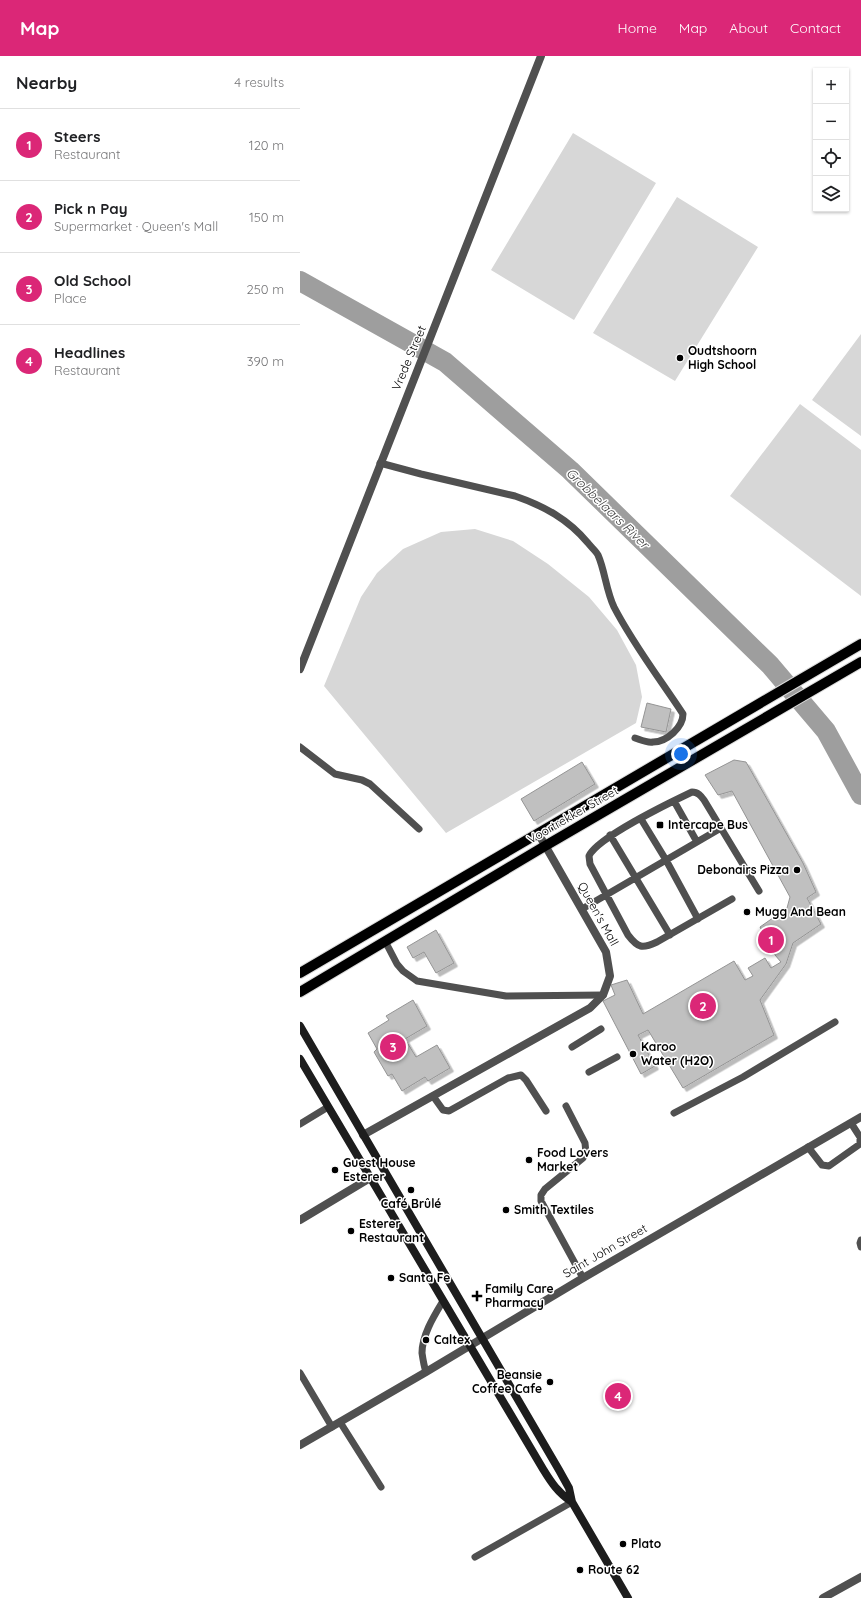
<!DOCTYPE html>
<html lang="en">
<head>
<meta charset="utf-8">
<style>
	body { margin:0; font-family:Quicksand,sans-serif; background:#f6f6f6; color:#202124 }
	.controls { position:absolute; right:12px; top:12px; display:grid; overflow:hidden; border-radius:0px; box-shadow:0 1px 3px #0004 }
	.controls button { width:36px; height:36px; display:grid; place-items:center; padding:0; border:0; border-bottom:1px solid #e0e0e0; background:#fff; color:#202124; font:20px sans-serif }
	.you { position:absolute; left:381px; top:698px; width:14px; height:14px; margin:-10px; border:3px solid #fff; border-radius:50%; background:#1a73e8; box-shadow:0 0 0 6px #1a73e833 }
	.badge { display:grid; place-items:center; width:26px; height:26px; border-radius:50%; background:#db2777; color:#fff; font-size:13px; font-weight:700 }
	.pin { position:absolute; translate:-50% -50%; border:2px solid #fff; box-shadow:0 1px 4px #0006 }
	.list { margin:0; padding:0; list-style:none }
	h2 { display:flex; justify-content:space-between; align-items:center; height:52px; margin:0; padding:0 16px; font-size:17px }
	h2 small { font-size:13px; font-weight:400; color:#757577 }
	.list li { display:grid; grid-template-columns:26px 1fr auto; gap:12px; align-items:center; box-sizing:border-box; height:72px; padding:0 16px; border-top:1px solid #e0e0e0 }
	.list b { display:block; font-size:15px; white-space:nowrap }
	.list p { margin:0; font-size:13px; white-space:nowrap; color:#757577 }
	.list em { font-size:13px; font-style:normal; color:#757577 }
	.icon { flex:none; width:22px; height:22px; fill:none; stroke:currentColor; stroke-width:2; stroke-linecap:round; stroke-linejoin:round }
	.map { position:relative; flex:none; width:561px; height:1542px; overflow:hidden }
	header { display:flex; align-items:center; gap:24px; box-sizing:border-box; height:56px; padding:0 20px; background:#db2777; color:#fff }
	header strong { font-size:19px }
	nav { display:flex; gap:22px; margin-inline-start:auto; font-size:14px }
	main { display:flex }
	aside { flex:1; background:#fff }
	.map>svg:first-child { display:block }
	.park { fill:#d7d7d7 }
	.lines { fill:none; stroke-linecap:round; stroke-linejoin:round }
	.river { stroke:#9e9e9e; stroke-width:20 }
	.building { fill:#c0c0c0; stroke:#949494; filter:url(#shadow) }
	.primary-casing { stroke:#dbdbdb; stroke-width:12 }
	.service { stroke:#505050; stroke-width:7 }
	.minor { stroke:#505050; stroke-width:8 }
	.secondary { stroke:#1d1d1d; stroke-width:8 }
	.primary { stroke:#000; stroke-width:10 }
	.poi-dot { fill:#000; stroke:#fff; stroke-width:1.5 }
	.labels { text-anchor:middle; stroke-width:3; stroke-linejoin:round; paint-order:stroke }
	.poi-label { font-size:12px; font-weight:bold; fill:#000; stroke:#fff; text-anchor:start }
	.street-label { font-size:12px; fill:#000; stroke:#fff }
	.water-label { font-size:13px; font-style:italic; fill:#3f3f3f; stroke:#fff }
</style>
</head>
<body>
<header>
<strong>Map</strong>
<nav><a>Home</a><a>Map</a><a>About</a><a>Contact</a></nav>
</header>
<main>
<aside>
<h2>Nearby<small>4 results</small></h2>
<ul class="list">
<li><span class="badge">1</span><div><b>Steers</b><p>Restaurant</p></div><em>120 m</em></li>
<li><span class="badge">2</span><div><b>Pick n Pay</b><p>Supermarket · Queen's Mall</p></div><em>150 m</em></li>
<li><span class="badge">3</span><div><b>Old School</b><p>Place</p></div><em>250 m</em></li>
<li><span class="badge">4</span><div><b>Headlines</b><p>Restaurant</p></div><em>390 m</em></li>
</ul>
</aside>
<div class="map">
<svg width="561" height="1542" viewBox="0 0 561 1542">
	<defs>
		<filter id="shadow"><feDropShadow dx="3.5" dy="3.5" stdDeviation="0" flood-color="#0004"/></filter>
	</defs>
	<rect width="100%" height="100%" fill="#fff"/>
	<path class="park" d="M273,77L356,127L274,264L191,214Z
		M377,141L458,191L375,325L293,277Z
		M561,278V380L512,344Z
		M500,348L561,394V540L430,440Z
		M175,473L213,485L248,508L289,541L317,574L336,609L342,641L336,667L146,777L24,630L61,541L77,517L103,493L141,476Z"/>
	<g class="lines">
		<path class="river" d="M0,225L145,306L270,414L470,609L526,675L561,739"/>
	</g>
	<path class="building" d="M347,647L371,653L366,676L341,671Z
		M434,704L446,706L503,807L516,836L507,842L521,868L493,887L486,908L460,944L474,979L383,1032L348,974L338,979L355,1010L341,1018L303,945L315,939L311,929L327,924L343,958L434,905L445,924L453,920L448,912L465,902L471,912L481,906L475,899L460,871L487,852L490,841L432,735L418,739L405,719Z
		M282,706L295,728L234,765L221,743Z
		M136,874L154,907L136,917L124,896L113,902L107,891Z
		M113,944L127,970L105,983L116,1001L137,989L150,1012L128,1025L125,1021L102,1035L92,1018L88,1020L74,996L77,993L68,977L89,964L86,960Z"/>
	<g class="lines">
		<g class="primary-casing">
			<path id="primary" d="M0,917L561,588
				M0,936L245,790L561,606"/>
		</g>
		<path class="service" d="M80,407L121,418L215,440C244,450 268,463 288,487C291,491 296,495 298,499C305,515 306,534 314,551C333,588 360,623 383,658C383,671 367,686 353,686C347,687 341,684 335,682
			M0,691L35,718L62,724L70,728L119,773
			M374,745L397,786
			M341,763L366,804L398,863
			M310,779L370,879
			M432,843L357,886C342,893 338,892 328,879L290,808L289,800C297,782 371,746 392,736C398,736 401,740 404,744L459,835
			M282,853L421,772
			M85,885L97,908L103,915L117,925L206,940L303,939
			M272,991L301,973
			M289,1016L317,1001
			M133,1040L143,1054L149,1055L208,1022L221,1019L226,1024L246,1055
			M266,1050L285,1087L286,1097L283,1102L245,1133L241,1139V1145L283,1222
			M374,1057L443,1021L535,966
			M0,1068L28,1051
			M508,1091L522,1109L529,1110L560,1088V1081L551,1067
			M561,1184L560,1187L561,1191
			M126,1316C124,1310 123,1304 122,1297C122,1279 134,1260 143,1245
			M0,1317L32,1371
			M40,1366L81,1431
			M175,1501L272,1446"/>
		<path class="minor" d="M0,613C80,408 161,204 241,0
			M63,1079L290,952L303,939L310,920L306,896L238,777
			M0,1164L70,1122
			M0,1389L126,1316L283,1222L561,1061
			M523,1542L561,1521"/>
		<path class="secondary" d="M0,970L259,1414L269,1432L272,1446L328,1542
			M0,1003L243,1413C251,1426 258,1437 272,1446"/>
		<use href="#primary" class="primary"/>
	</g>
	<g class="poi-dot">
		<circle cx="380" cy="302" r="4"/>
		<rect x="356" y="765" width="8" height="8" rx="2"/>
		<circle cx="497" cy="814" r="4"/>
		<circle cx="447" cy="856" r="4"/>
		<circle cx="333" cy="998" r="4"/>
		<circle cx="229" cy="1104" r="4"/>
		<circle cx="35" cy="1114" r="4"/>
		<circle cx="111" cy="1134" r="4"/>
		<circle cx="206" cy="1154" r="4"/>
		<circle cx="51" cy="1175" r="4"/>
		<circle cx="91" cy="1222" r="4"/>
		<path d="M175 1234h4v4h4v4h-4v4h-4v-4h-4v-4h4z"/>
		<circle cx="126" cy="1284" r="4"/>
		<circle cx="250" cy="1326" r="4"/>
		<circle cx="323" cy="1488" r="4"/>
		<circle cx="280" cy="1514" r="4"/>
	</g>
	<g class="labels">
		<g class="poi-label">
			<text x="388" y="299">Oudtshoorn<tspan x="388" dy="14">High School</tspan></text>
			<text x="368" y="773">Intercape Bus</text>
			<text x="489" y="818" text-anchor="end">Debonairs Pizza</text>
			<text x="455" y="860">Mugg And Bean</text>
			<text x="341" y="995">Karoo<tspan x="341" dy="14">Water (H2O)</tspan></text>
			<text x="237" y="1101">Food Lovers<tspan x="237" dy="14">Market</tspan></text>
			<text x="43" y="1111">Guest House<tspan x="43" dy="14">Esterer</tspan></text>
			<text x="111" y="1152" text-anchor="middle">Café Brûlé</text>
			<text x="214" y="1158">Smith Textiles</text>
			<text x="59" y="1172">Esterer<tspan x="59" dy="14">Restaurant</tspan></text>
			<text x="99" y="1226">Santa Fe</text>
			<text x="185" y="1237">Family Care<tspan x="185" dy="14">Pharmacy</tspan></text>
			<text x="134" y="1288">Caltex</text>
			<text x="242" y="1323" text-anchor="end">Beansie<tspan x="242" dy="14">Coffee Cafe</tspan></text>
			<text x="331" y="1492">Plato</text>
			<text x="288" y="1518">Route 62</text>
		</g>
		<g class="street-label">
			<text transform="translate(109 302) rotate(-67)" y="4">Vrede Street</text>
			<text transform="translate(273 759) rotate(-30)" y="4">Voortrekker Street</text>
			<text transform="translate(298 858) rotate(61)" y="4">Queen's Mall</text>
			<text transform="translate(305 1195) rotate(-30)" y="4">Saint John Street</text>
		</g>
		<g class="water-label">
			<text transform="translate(308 452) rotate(44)" y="5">Grobbelaars River</text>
		</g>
	</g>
</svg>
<div class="controls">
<button>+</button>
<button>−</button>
<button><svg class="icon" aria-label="locate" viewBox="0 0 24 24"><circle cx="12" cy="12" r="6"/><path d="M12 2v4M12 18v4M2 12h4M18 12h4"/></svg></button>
<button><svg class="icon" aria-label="layers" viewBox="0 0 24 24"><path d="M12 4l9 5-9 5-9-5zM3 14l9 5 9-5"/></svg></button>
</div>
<div class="you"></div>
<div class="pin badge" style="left:471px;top:884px">1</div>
<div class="pin badge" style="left:403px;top:950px">2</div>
<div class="pin badge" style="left:93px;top:991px">3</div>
<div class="pin badge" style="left:318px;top:1340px">4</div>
</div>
</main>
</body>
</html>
